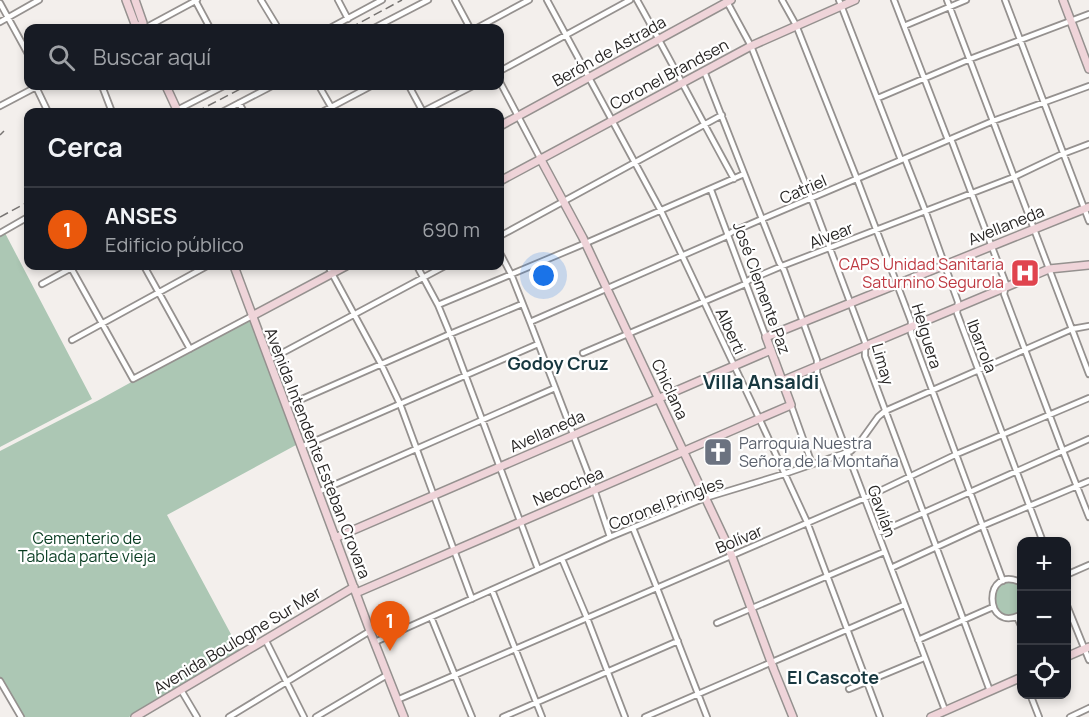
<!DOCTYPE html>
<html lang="es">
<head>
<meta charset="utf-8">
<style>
	body { margin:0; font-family:Manrope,sans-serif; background:#20242c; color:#f1f3f6 }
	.controls { position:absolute; right:18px; bottom:18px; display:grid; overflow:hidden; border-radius:12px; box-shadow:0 3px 9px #0003 }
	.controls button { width:54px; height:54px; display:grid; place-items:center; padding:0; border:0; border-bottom:2px solid #363941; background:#171b24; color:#f1f3f6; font:30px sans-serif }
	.you { position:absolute; left:544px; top:276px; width:21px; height:21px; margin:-15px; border:4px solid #fff; border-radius:50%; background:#1a73e8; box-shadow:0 0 0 9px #1a73e833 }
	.badge { display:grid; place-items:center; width:39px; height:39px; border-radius:50%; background:#ea580c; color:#fff; font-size:20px; font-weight:700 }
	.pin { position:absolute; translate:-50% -50px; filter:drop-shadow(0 2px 3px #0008) }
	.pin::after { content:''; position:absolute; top:32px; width:21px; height:18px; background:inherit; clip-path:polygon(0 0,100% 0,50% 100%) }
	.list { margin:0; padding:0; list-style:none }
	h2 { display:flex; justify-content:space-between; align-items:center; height:78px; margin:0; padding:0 24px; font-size:26px }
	h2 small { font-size:20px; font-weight:400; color:#9ea1a6 }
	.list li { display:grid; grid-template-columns:39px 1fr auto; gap:18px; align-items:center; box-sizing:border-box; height:84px; padding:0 24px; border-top:2px solid #363941 }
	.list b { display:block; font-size:22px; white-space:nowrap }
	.list p { margin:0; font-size:20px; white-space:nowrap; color:#9ea1a6 }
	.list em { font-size:20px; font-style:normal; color:#9ea1a6 }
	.icon { flex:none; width:33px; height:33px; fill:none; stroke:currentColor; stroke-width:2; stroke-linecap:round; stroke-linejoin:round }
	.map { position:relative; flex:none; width:1089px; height:717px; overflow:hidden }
	.search { position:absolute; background:#171b24; box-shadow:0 3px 9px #0003; left:24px; top:24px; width:480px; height:66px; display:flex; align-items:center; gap:15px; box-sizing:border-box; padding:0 21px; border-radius:12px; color:#9ea1a6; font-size:22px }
	.panel { position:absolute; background:#171b24; box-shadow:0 3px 9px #0003; left:24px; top:108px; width:480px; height:162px; border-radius:12px }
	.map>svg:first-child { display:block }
	.green { fill:#acc7b4 }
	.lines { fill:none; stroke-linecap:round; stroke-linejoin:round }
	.street-casing { stroke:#95918f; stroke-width:8 }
	.secondary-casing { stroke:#95918f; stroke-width:10 }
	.street { stroke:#fff; stroke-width:4.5 }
	.secondary { stroke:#efd4d9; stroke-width:7 }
	.rail { stroke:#777472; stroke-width:1.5; stroke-dasharray:9 4.5; stroke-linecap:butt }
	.labels { text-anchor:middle; stroke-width:4.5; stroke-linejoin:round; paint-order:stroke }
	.street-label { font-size:16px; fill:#282625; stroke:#fff }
	.health-label { font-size:16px; fill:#be3a42; stroke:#fff; text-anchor:end }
	.worship-label { font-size:16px; fill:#5b616d; stroke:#fff; text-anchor:start }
	.park-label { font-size:16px; fill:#083c21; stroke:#fff }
	.neighbourhood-label { font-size:18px; font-weight:bold; fill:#183840; stroke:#fff }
	.quarter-label { font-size:20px; font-weight:bold; fill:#183840; stroke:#fff }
</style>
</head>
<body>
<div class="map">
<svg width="1089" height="717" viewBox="0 0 1089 717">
	<rect width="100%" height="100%" fill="#f3efec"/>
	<path class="green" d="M5,233L92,399L0,447V236Z
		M246,319L250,321L296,445L167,515L240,651L129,717H23L0,679V451L97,401Z
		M1013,581L1021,585V613C1018,614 1016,616 1012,617C990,618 986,584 1013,581Z"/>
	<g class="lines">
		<g class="street-casing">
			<path id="street" d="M195,0L210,28
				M261,0L278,28
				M338,0L348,19
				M455,0L470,28
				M547,0L661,211L759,418L807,522L880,717
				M637,0C670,59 701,119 734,179
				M726,0L751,46L811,198L865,342V356L990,691
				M782,0L796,25L857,179L911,321V333L1003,581
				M839,0L901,160
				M894,0L948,140
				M947,0L1089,374
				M1005,0L1089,221
				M0,3L28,54
				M0,22L39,0
				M904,26L966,0
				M145,28L197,0
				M330,28L382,0
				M374,28L428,0
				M477,28L529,0
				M500,71L630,0
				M704,71L762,219L779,262L784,270L817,360V373L945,710
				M500,82L540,158
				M102,86L112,112
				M319,86L334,112
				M409,86L423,112
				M36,87L48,112
				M878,98L970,59L1089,14
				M239,103L244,112
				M0,106L38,86
				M177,110L224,86
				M222,112L272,86
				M322,112L371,86
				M422,112L473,86
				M951,139L1006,284L1004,294L1063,451L1089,517
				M905,159L925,210L958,302L957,313L1043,542
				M711,190L766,337
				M0,233L28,217
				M500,236L722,115
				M500,253L511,274L530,322L594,489L610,537
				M70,266L133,379L252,316
				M144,266L190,349
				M328,266L381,364L400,404L472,599
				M417,266L438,305L450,334L538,569
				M42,284L75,266
				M438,305L586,243L744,174
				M530,322L725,237L732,232L762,219L993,121L1089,86
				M72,340L207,266
				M583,353L743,285L749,280L782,266L1014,177L1060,155L1089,144
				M269,360L445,266
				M791,405L812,464
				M286,406L450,334L522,304
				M301,447L538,344
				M318,492L555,388
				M633,528L657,588L707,717
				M878,533L1089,439
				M562,559L587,618L625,717
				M891,568L982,526L1089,481
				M1066,575L1089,565
				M1022,583C982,562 983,636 1022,614
				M492,590L542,717
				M1066,603L1089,660
				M431,617L472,717
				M1017,617L1022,628
				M717,623L884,552
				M265,639L304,717
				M918,640L993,607
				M375,642L610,537L705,498L784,474L851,451L860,442L878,417L885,411L1072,329L1089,326
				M0,681L21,717
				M849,689L924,658
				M181,690L197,717
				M1030,694L1039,717
				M397,700L865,498L957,454L1089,398
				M229,717L370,631
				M316,717L387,675
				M503,717L678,641
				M645,717L904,605
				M1070,717L1089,708"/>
		</g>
		<g class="secondary-casing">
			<path id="secondary" d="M126,0L135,24L141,28
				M135,0L143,23V28
				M1063,0L1089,69
				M166,86L178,112
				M500,126L731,0
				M540,158L583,238L728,546L774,670L793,717
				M500,181L751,46L855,0
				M234,266L370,631L404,717
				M252,316L346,266
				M782,381L1049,269L1089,265
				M335,538L771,350
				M356,593L791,405L766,337L1089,207
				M1066,657L1089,647
				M135,717L354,587
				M931,717L1022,677"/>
		</g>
		<use href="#street" class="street"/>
		<use href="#secondary" class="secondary"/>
		<path class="rail" d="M350,28L402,0
			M196,112L246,86
			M0,135L4,131
			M0,217L28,202"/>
	</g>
	<defs>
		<g id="hospital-square" transform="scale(1.5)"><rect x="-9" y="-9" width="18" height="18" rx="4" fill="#e0444e" stroke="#fff"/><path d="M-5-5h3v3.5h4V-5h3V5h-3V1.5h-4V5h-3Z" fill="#fff"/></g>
		<g id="church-square" transform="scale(1.5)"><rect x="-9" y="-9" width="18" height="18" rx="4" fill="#6b7280" stroke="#fff"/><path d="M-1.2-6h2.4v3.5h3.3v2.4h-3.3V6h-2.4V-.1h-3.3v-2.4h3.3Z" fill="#fff"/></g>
	</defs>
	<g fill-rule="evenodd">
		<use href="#hospital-square" x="1025" y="273"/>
		<use href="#church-square" x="718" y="452"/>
	</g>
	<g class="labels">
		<g class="street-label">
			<text transform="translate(609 51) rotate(-29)" y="6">Berón de Astrada</text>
			<text transform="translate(669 74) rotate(-28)" y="6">Coronel Brandsen</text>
			<text transform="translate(803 189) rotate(-23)" y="6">Catriel</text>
			<text transform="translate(1006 225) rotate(-22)" y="6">Avellaneda</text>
			<text transform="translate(831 235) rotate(-21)" y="6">Alvear</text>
			<text transform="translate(762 288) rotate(70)" y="6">José Clemente Paz</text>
			<text transform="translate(731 331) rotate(65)" y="6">Alberti</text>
			<text transform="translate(927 336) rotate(73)" y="6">Helguera</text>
			<text transform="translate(982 346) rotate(69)" y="6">Ibarrola</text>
			<text transform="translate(883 364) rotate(74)" y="6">Limay</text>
			<text transform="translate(670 389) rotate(65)" y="6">Chiclana</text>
			<text transform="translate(547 431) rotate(-24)" y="6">Avellaneda</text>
			<text transform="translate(318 453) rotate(69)" y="6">Avenida Intendente Esteban Crovara</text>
			<text transform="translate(568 486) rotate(-23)" y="6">Necochea</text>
			<text transform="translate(666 503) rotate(-21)" y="6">Coronel Pringles</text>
			<text transform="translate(882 511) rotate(70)" y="6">Gavilán</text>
			<text transform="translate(739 539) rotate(-23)" y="6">Bolívar</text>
			<text transform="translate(237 640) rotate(-31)" y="6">Avenida Boulogne Sur Mer</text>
		</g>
		<g class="health-label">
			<text x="1004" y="270">CAPS Unidad Sanitaria<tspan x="1004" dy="18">Saturnino Segurola</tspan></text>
		</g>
		<g class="worship-label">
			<text x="739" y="449">Parroquia Nuestra<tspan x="739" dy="18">Señora de la Montaña</tspan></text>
		</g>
		<g class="park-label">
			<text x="87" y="544">Cementerio de<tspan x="87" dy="18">Tablada parte vieja</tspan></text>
		</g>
		<g class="neighbourhood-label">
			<text x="558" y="370">Godoy Cruz</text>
			<text x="833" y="684">El Cascote</text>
		</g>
		<g class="quarter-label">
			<text x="761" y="389">Villa Ansaldi</text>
		</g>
	</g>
</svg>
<div class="controls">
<button>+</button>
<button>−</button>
<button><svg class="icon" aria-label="locate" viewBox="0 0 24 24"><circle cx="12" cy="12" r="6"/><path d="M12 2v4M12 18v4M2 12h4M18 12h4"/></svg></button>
</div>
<div class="you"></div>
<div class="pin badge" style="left:390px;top:651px">1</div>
<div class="search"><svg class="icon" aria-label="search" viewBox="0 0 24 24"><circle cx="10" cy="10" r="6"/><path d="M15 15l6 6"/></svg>Buscar aquí</div>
<section class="panel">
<h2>Cerca<small></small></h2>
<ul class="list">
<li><span class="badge">1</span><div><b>ANSES</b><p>Edificio público</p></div><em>690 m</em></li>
</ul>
</section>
</div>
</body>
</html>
